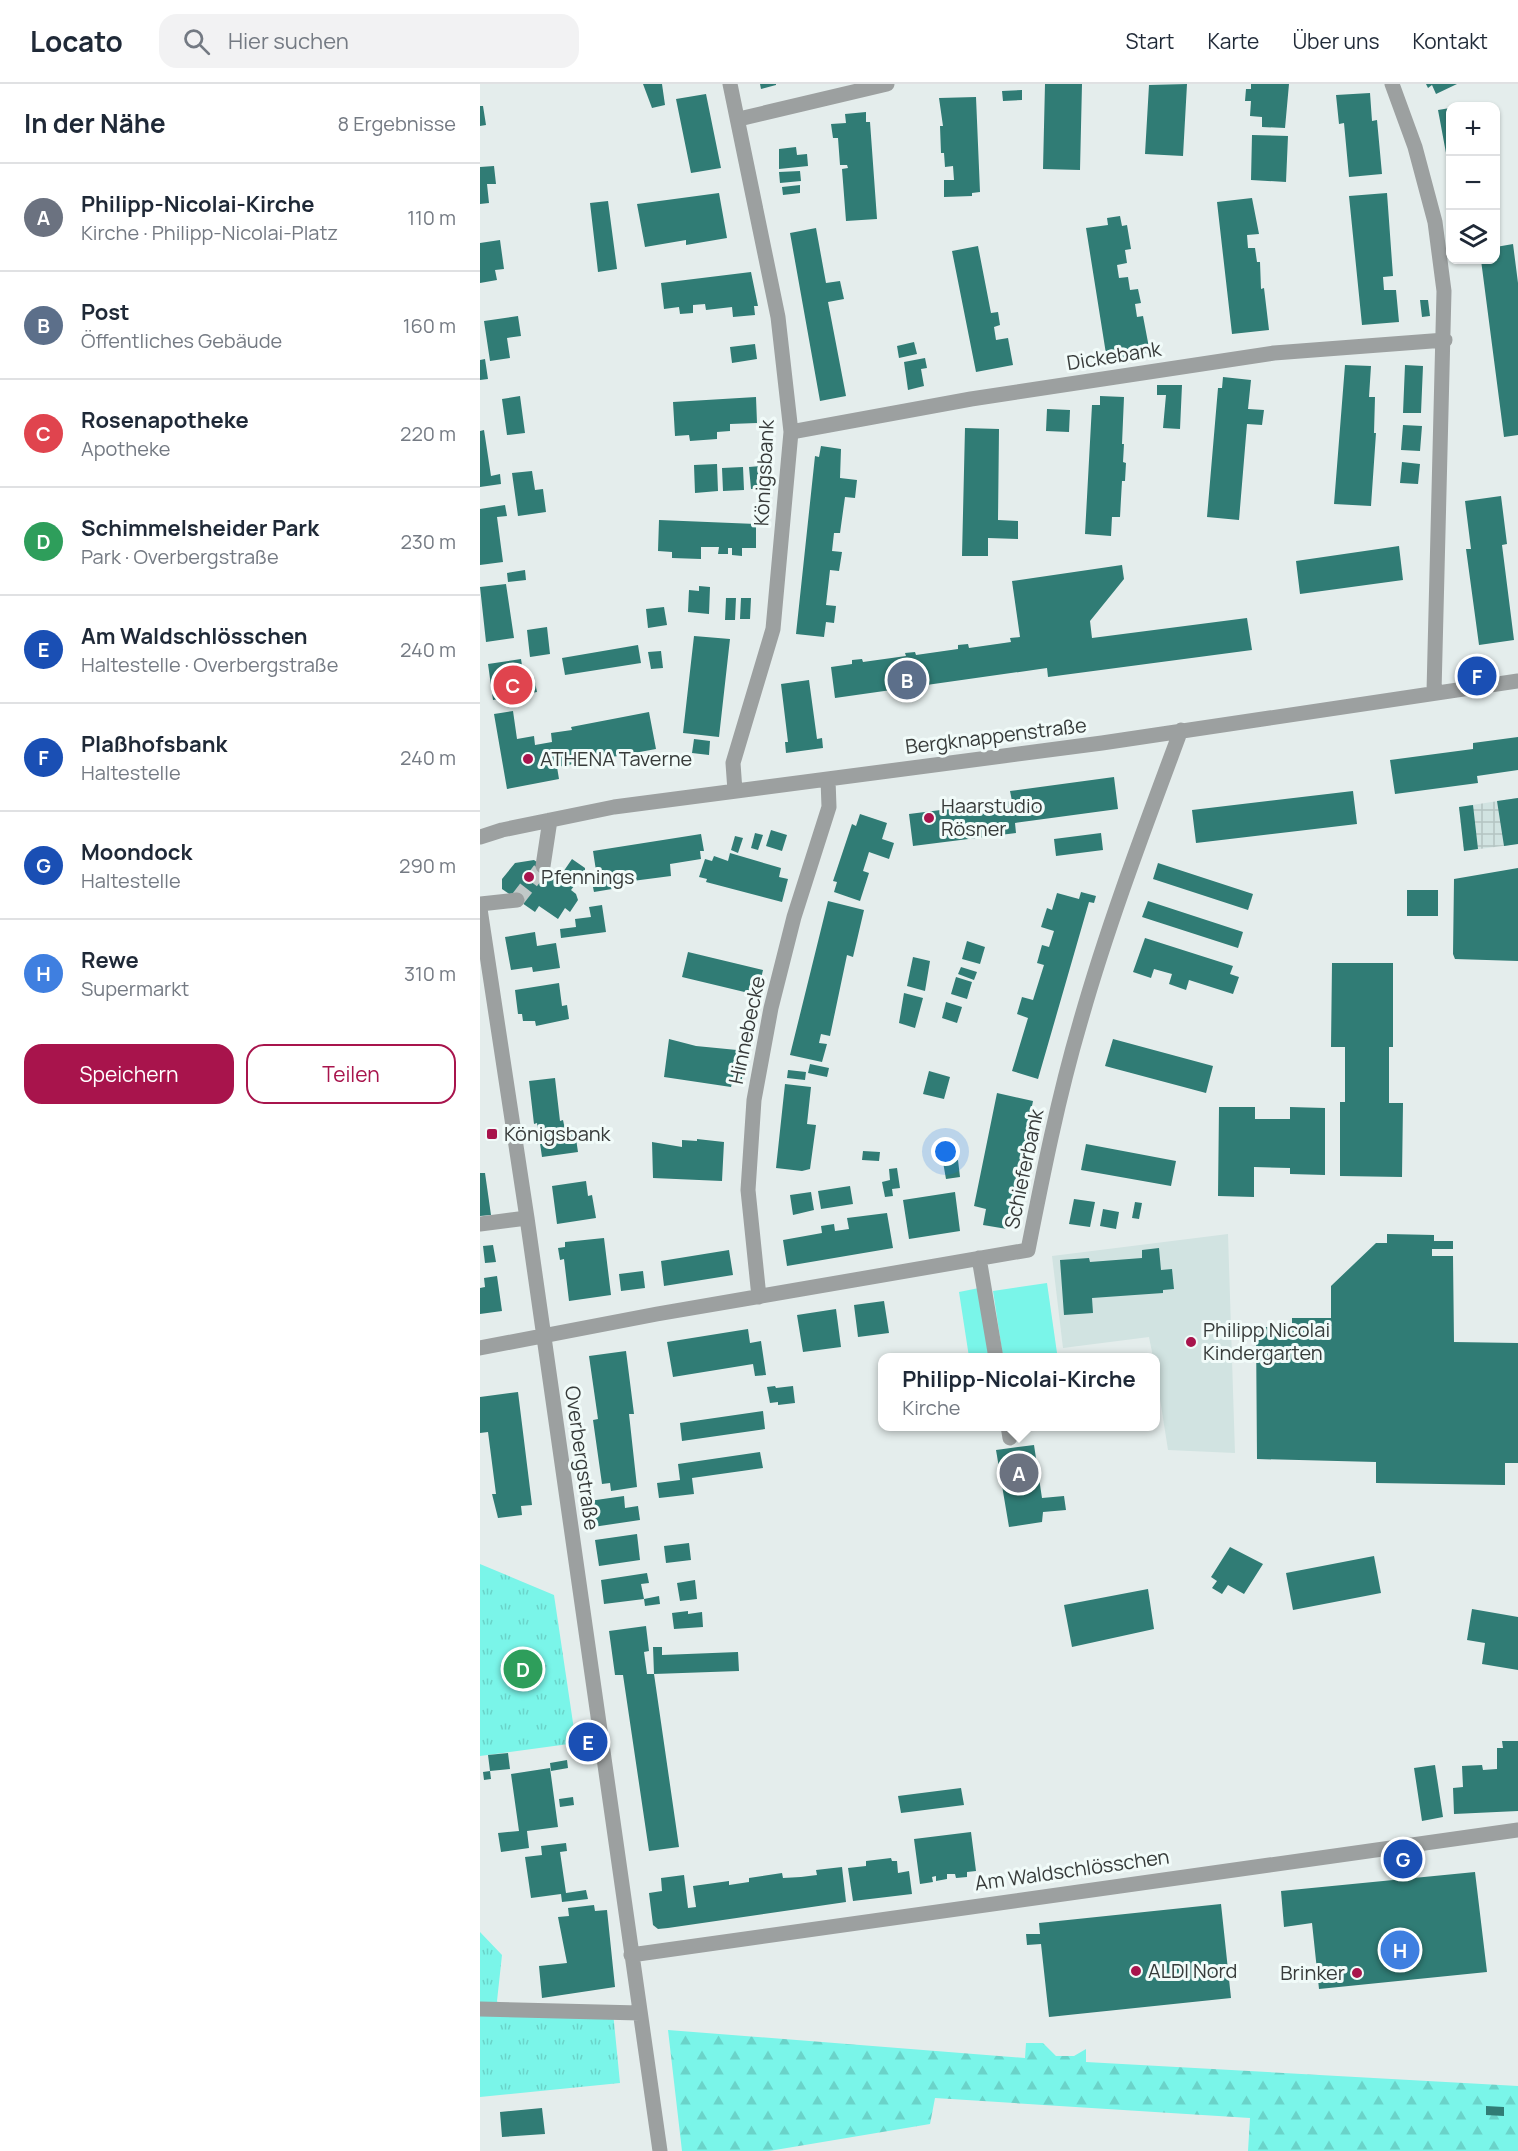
<!DOCTYPE html>
<html lang="de">
<head>
<meta charset="utf-8">
<style>
	body { margin:0; font-family:Manrope,sans-serif; background:#f2f2f3; color:#1f2937 }
	.controls { position:absolute; right:18px; top:18px; display:grid; overflow:hidden; border-radius:12px; box-shadow:0 2px 4px #0004 }
	.controls button { width:54px; height:54px; display:grid; place-items:center; padding:0; border:0; border-bottom:2px solid #e0e1e3; background:#fff; color:#1f2937; font:30px sans-serif }
	.you { position:absolute; left:466px; top:1068px; width:21px; height:21px; margin:-15px; border:4px solid #fff; border-radius:50%; background:#1a73e8; box-shadow:0 0 0 9px #1a73e833 }
	.badge { display:grid; place-items:center; width:39px; height:39px; border-radius:50%; background:#a8144c; color:#fff; font-size:20px; font-weight:700 }
	.pin { position:absolute; translate:-50% -50%; border:3px solid #fff; box-shadow:0 2px 6px #0006 }
	.popup { position:absolute; left:398px; top:1269px; width:282px; height:78px; box-sizing:border-box; display:grid; place-content:center; border-radius:12px; background:#fff; filter:drop-shadow(0 2px 4px #0005); font-size:20px; white-space:nowrap; color:#747a83 }
	.popup b { font-size:22px; color:#1f2937 }
	.popup::after { content:''; position:absolute; left:50%; top:100%; margin-left:-12px; border:12px solid transparent; border-top-color:#fff }
	.list { margin:0; padding:0; list-style:none }
	h2 { display:flex; justify-content:space-between; align-items:center; height:78px; margin:0; padding:0 24px; font-size:26px }
	h2 small { font-size:20px; font-weight:400; color:#747a83 }
	.list li { display:grid; grid-template-columns:39px 1fr auto; gap:18px; align-items:center; box-sizing:border-box; height:108px; padding:0 24px; border-top:2px solid #e0e1e3 }
	.list b { display:block; font-size:22px; white-space:nowrap }
	.list p { margin:0; font-size:20px; white-space:nowrap; color:#747a83 }
	.list em { font-size:20px; font-style:normal; color:#747a83 }
	.actions { display:flex; gap:12px; padding:18px 24px }
	.actions a { flex:1; padding:14px 0; border:2px solid #a8144c; border-radius:18px; text-align:center; font-size:21px; color:#a8144c }
	.actions .main { background:#a8144c; color:#fff }
	.icon { flex:none; width:33px; height:33px; fill:none; stroke:currentColor; stroke-width:2; stroke-linecap:round; stroke-linejoin:round }
	.map { position:relative; flex:none; width:1038px; height:2067px; overflow:hidden }
	header { display:flex; align-items:center; gap:36px; box-sizing:border-box; height:84px; padding:0 30px; background:#fff; border-bottom:2px solid #e0e1e3 }
	header strong { font-size:28px }
	nav { display:flex; gap:33px; margin-inline-start:auto; font-size:21px }
	.search { width:420px; height:54px; background:#f2f2f3; display:flex; align-items:center; gap:15px; box-sizing:border-box; padding:0 21px; border-radius:18px; color:#747a83; font-size:22px }
	main { display:flex }
	aside { flex:1; background:#fff }
	.map>svg:first-child { display:block }
	.built { fill:#d1e3e1 }
	.industrial { fill:url(#industrial-grid) }
	.grass { fill:#7af5e9 }
	.forest { fill:url(#forest-firs) }
	.park { fill:url(#park-tufts) }
	.building { fill:#307c75 }
	.lines { fill:none; stroke-linecap:round; stroke-linejoin:round }
	.minor-tunnel { stroke:#c1c9c8; stroke-width:15; stroke-dasharray:15 8; stroke-linecap:butt }
	.minor { stroke:#9ca0a0; stroke-width:15 }
	.poi-dot { fill:#a8144c; stroke:#f1fbf9; stroke-width:2 }
	.labels { text-anchor:middle; stroke-width:6; stroke-linejoin:round; paint-order:stroke }
	.street-label { font-size:20px; fill:#373b3a; stroke:#f1fbf9 }
	.poi-label { font-size:20px; fill:#373b3a; stroke:#f1fbf9; text-anchor:start }
</style>
</head>
<body>
<header>
<strong>Locato</strong>
<div class="search"><svg class="icon" aria-label="search" viewBox="0 0 24 24"><circle cx="10" cy="10" r="6"/><path d="M15 15l6 6"/></svg>Hier suchen</div>
<nav><a>Start</a><a>Karte</a><a>Über uns</a><a>Kontakt</a></nav>
</header>
<main>
<aside>
<h2>In der Nähe<small>8 Ergebnisse</small></h2>
<ul class="list">
<li><span class="badge" style="background:#6b7280">A</span><div><b>Philipp-Nicolai-Kirche</b><p>Kirche · Philipp-Nicolai-Platz</p></div><em>110 m</em></li>
<li><span class="badge" style="background:#5c6f8a">B</span><div><b>Post</b><p>Öffentliches Gebäude</p></div><em>160 m</em></li>
<li><span class="badge" style="background:#e0444e">C</span><div><b>Rosenapotheke</b><p>Apotheke</p></div><em>220 m</em></li>
<li><span class="badge" style="background:#2e9e5b">D</span><div><b>Schimmelsheider Park</b><p>Park · Overbergstraße</p></div><em>230 m</em></li>
<li><span class="badge" style="background:#1a4fb4">E</span><div><b>Am Waldschlösschen</b><p>Haltestelle · Overbergstraße</p></div><em>240 m</em></li>
<li><span class="badge" style="background:#1a4fb4">F</span><div><b>Plaßhofsbank</b><p>Haltestelle</p></div><em>240 m</em></li>
<li><span class="badge" style="background:#1a4fb4">G</span><div><b>Moondock</b><p>Haltestelle</p></div><em>290 m</em></li>
<li><span class="badge" style="background:#3f7fe0">H</span><div><b>Rewe</b><p>Supermarkt</p></div><em>310 m</em></li>
</ul>
<div class="actions"><a class="main">Speichern</a><a>Teilen</a></div>
</aside>
<div class="map">
<svg width="1038" height="2067" viewBox="0 0 1038 2067">
	<defs>
		<pattern id="industrial-grid" width="8" height="8" patternUnits="userSpaceOnUse" patternTransform="scale(1.5)"><rect width="8" height="8" fill="#d1e3e1"/><path d="M0 4h8M4 0v8" fill="none" stroke="#b4c4c2"/></pattern>
		<pattern id="forest-firs" width="22" height="20" patternUnits="userSpaceOnUse" patternTransform="scale(1.5)"><rect width="22" height="20" fill="#7af5e9"/><path d="M5 1l3.5 6h-7zM16 11l3.5 6h-7z" fill="#6ad3c9"/></pattern>
		<pattern id="park-tufts" width="24" height="20" patternUnits="userSpaceOnUse" patternTransform="scale(1.5)"><rect width="24" height="20" fill="#7af5e9"/><path d="M3 7l-1-3M5 7V3M7 7l1-3M15 17l-1-3M17 17v-4M19 17l1-3" fill="none" stroke="#6ad3c9"/></pattern>
	</defs>
	<rect width="100%" height="100%" fill="#e4edec"/>
	<path class="built" d="M748,1150L755,1369L688,1366L676,1289V1274L673,1273L669,1253L583,1264L572,1172Z"/>
	<path class="industrial" d="M1038,714V760L984,767L979,723Z"/>
	<path class="grass" d="M567,1199L577,1269L523,1273L513,1207Z
		M499,1204L509,1273H489L479,1208Z"/>
	<path class="forest" d="M188,1946L545,1974L546,1959H563L576,1972H594L606,1965V1978L1038,2002V2067H768L770,2034L455,2014L450,2040L289,2067H202Z"/>
	<path class="park" d="M0,1480L74,1511L96,1659L0,1672Z
		M0,1848L22,1871L17,1917L21,1926L133,1928L140,1999L0,2013Z"/>
	<path class="building" d="M163,0H182L185,21L172,24Z
		M280,0H296V1L281,5Z
		M565,0H602L600,86L563,85Z
		M707,0L703,72L665,70L669,1Z
		M771,0H809L805,44L782,43V33L770,32L771,17H765L766,5H771Z
		M946,0H977L956,10L952,1L948,4Z
		M542,6V16L523,17L522,7Z
		M890,9L892,37L897,36L902,90L869,93L864,39L859,40L856,11Z
		M226,10L241,84L211,89L196,15Z
		M496,13L500,108L492,109V112L464,113V96H474L473,82L465,83L464,69H461L460,42H463L459,14Z
		M0,22H3L6,41L0,42Z
		M970,24V85H969L958,26Z
		M386,28V38H390L397,135L366,137L362,85L368,84L367,81H360L358,54H353L351,40L366,39L365,30Z
		M772,51L808,52L806,98L771,96Z
		M316,63L317,71L327,70L328,82L299,85V65Z
		M14,82L16,100H7L9,119L0,120V83Z
		M320,87L321,97L300,99L299,88Z
		M320,101V109L303,111L302,103Z
		M239,109L247,154L206,161V156L165,163L157,120Z
		M907,109L913,192L903,193L904,206H916L919,238L882,241L869,112Z
		M772,114L779,150L767,151L768,164H775L777,178H780L781,205L784,204L789,246L752,250L737,118Z
		M128,117L137,185L118,188L110,119Z
		M640,132L642,142L647,141L651,165L645,166L647,179L637,181L639,194L648,193L650,206L658,205L661,219L655,220L657,233L663,232L670,269L627,276L606,144L628,141L627,134Z
		M336,144L346,199L360,197L364,215L348,218L366,312L340,317L310,149Z
		M20,156L24,185L15,186L17,196L0,199V159Z
		M1033,160L1038,199V351L1024,353L1001,176H1016V163Z
		M498,162L511,229L518,228L520,241L514,243L516,256L528,254L533,281L496,288L472,167Z
		M271,188L278,222H274L275,231L253,233L252,223L226,226L225,220L213,221V229L200,230L199,223L184,225L181,199Z
		M940,216H948L950,232L942,233Z
		M38,232L41,252L27,254L30,274L10,277L4,237Z
		M434,258L437,270L419,274L417,262Z
		M275,260L277,275L252,279L250,263Z
		M445,274L447,284L441,285L444,302L428,306L424,278Z
		M5,275L8,295L0,296V276Z
		M865,281L891,282L889,313H895L894,349H896L891,422L854,420Z
		M925,281L943,282L941,329H923Z
		M743,293L771,296L768,325L784,326L782,341L767,340L759,436L727,433L738,304H742Z
		M677,301H702L700,345L683,344L686,311H677Z
		M40,312L45,349L27,351L22,315Z
		M620,312L644,313L642,360H644L643,378L646,379L645,397H642L640,433H632L631,452L605,450L612,321H620Z
		M276,313L277,339L250,340V347L237,348V355L210,357L209,351L195,352L193,318Z
		M567,325L590,326L589,348L566,347Z
		M923,341L942,342L940,367L921,366Z
		M485,344L519,345L518,436L538,437V455L508,454V472H482Z
		M4,346L11,392L20,390L21,400L0,403V347Z
		M341,362L361,365L360,394L377,396L375,414L365,413L360,449H354L352,467L362,468L359,487L350,486L346,521L356,522L354,539L346,538L344,553L316,550L335,372L339,373Z
		M922,378L940,380L938,400L920,399Z
		M237,380L238,407L215,409L214,381Z
		M281,382L282,405H271L269,383Z
		M263,383L264,406L243,407L242,384Z
		M52,387L55,406L63,405L66,428L38,432L32,389Z
		M1021,412L1027,460L1022,461L1034,556L999,561L986,465H991L985,417Z
		M25,421L27,432L17,433L23,478L0,481V425Z
		M179,436L276,440V464H262V472L252,471V464H248V470H238L239,463H221V475L192,474V468L178,467Z
		M919,462L923,496L820,510L816,477Z
		M642,481L644,495L610,537L612,554L767,534L772,566L568,593L567,584L355,614L351,583L372,580V576L382,575L383,578L426,572L425,569L435,568L436,571L478,565V561L488,560L489,564L531,558L530,554L540,553L532,497Z
		M45,486L46,496L28,498L27,489Z
		M26,500L34,554L6,558L0,503Z
		M219,502L230,503L229,530L208,528L209,506L219,507Z
		M246,514H256L255,536H245Z
		M261,514H271L270,535H260Z
		M184,523L187,541L168,544L166,525Z
		M67,543L70,570L50,573L47,546Z
		M214,552L250,555L239,653L203,649Z
		M158,561L161,579L85,591L82,574Z
		M181,567L183,584L171,585L168,568Z
		M41,575L44,594L54,593L57,608L13,616L8,580Z
		M329,596L337,655L342,654L343,664L306,669L305,658H308L301,600Z
		M33,627L37,655L54,652L55,661L72,658L71,649L92,646L91,643L169,628L176,665L77,683L79,695L27,705L14,630Z
		M1038,653V686L997,692L998,699L915,710L910,676L993,665V659Z
		M214,655L230,657L229,671L212,669Z
		M634,693L638,725L535,739L536,749L433,762L429,730L532,717L530,707Z
		M873,707L877,740L716,759L712,726Z
		M1038,714V760L1024,762L1017,717Z
		M993,721L998,765L984,767L979,723Z
		M380,730L407,739L402,755L414,759L409,775L389,768L383,787L389,789L380,817L354,808L357,798L353,797L372,740L376,742Z
		M291,746L307,751L302,767L286,762Z
		M275,749L283,751L278,766L271,764Z
		M621,749L623,766L576,772L574,755Z
		M221,750L224,767H220L221,775L190,780L191,792L137,799L138,804L114,808L111,794L117,793L113,767Z
		M255,752L263,754L258,769L251,766Z
		M250,769L301,784L299,793L308,795L302,818L226,798L227,795L219,793L225,775L232,777L234,772L248,777Z
		M92,775L105,784V788L91,806L96,810L98,816L90,828L85,824L78,835L59,822L55,828L22,805V795L35,779L54,776L79,794Z
		M678,779L773,810L768,826L673,795Z
		M1038,784V877L975,875L973,870L974,795Z
		M927,806H958V832H927Z
		M601,808L616,812L614,819L609,818L558,995L532,987L548,934L537,930L542,913L553,916L564,881L557,879L562,861L569,863L574,847L561,843L567,824L572,826L577,809L599,815Z
		M348,817L384,826L373,873L367,871L350,952L341,950L339,959L347,960L342,978L310,971Z
		M668,817L763,848L758,864L662,833Z
		M122,821L126,848L81,854L80,845L96,843L95,835L111,833L109,823Z
		M55,848L57,862L76,859L80,884L53,888L52,883L31,886L25,853Z
		M665,854L753,882L750,890L759,893L753,910L709,896L706,906L689,900L692,890L674,885L671,894L653,888Z
		M487,857L505,863L500,880L482,875Z
		M208,868L283,886L277,911L202,893Z
		M433,873L450,877L445,907L427,902Z
		M852,879H913V963H909V1019H923L922,1093L860,1092V1018H865V963H851Z
		M481,883L497,888L494,896L478,890Z
		M476,893L492,898L487,915L471,910Z
		M79,899L82,922L87,921L89,935L56,942L55,937H43L42,930H38L35,906Z
		M424,909L443,914L435,944L419,939Z
		M466,918L482,923L477,939L462,934Z
		M189,955L216,962L257,966L255,982L264,983L261,1000L252,999L251,1003L184,993Z
		M633,955L733,982L726,1009L625,982Z
		M330,980L349,984L347,993L328,989Z
		M308,986L326,988L325,996L307,994Z
		M449,987L470,993L464,1015L443,1010Z
		M75,994L80,1037L83,1036L86,1050L95,1048L98,1068L62,1073L57,1039L54,1040L49,997Z
		M305,1000L331,1003L327,1040L336,1041L330,1085L322,1087L296,1084Z
		M517,1009L553,1017L527,1145L503,1141L506,1125L494,1122Z
		M739,1023H775V1035H810V1023L845,1024V1091L810,1090V1084L774,1083V1113L738,1112Z
		M217,1055L244,1058L242,1097L173,1094L172,1058L202,1063V1056L217,1057Z
		M606,1060L696,1077L691,1102L601,1086Z
		M383,1067L400,1068L399,1077L382,1076Z
		M478,1076L480,1093L466,1095L463,1078Z
		M417,1084L420,1104L412,1105L413,1112L405,1113L402,1098L410,1096L409,1085Z
		M0,1089H5L11,1131L0,1132Z
		M106,1097L108,1112L112,1111L116,1134L77,1140L72,1102Z
		M370,1102L373,1120L341,1125L338,1107Z
		M331,1108L334,1126L313,1131L310,1111Z
		M475,1108L480,1147L429,1155L423,1116Z
		M594,1115L615,1118L610,1143L589,1140Z
		M655,1118L662,1119L659,1135L652,1134Z
		M623,1125L639,1128L636,1145L620,1142Z
		M407,1129L413,1164L307,1182L303,1156L342,1149L341,1142L354,1140L355,1147L369,1145L367,1134Z
		M907,1150L954,1151V1157H973V1165H952V1172H973L974,1258L1038,1259V1379H1025V1401L896,1399V1378L777,1375L776,1243H812V1234H851V1202L896,1159H907Z
		M124,1154L131,1211L89,1217L84,1175L80,1176L78,1164L85,1163V1158Z
		M13,1161L16,1178L5,1179L3,1162Z
		M679,1164L681,1186L692,1185L694,1205L683,1206V1209L612,1214L613,1229L584,1231L580,1176L609,1174L610,1178L662,1174V1166Z
		M249,1166L253,1191L184,1202L181,1177Z
		M163,1187L165,1204L141,1207L139,1190Z
		M17,1192L22,1227L0,1230V1204L5,1203L4,1194Z
		M404,1217L409,1249L378,1253L374,1221Z
		M356,1225L361,1263L323,1268L317,1231Z
		M268,1245L270,1259L281,1257L286,1291L275,1292L273,1280L193,1293L187,1258Z
		M146,1267L154,1330H149L157,1403L131,1407L130,1399L122,1400L113,1336L118,1335L109,1272Z
		M295,1302L296,1304L313,1302L315,1319L298,1321V1318L290,1319L287,1303Z
		M38,1308L52,1421L41,1422L42,1431L18,1434L12,1410H16L8,1348L0,1349V1313Z
		M283,1327L285,1345L202,1357L200,1339Z
		M554,1361L562,1414L584,1412L586,1426L563,1428L562,1438L529,1443L516,1366Z
		M280,1368L283,1384L212,1394L214,1410L179,1414L177,1399L200,1396L198,1380Z
		M144,1412L145,1424L158,1422L160,1436L113,1443L109,1417Z
		M157,1450L160,1476L119,1482L115,1456Z
		M209,1459L211,1476L186,1479L184,1462Z
		M750,1463L783,1480L764,1510L748,1501L742,1510L732,1504L737,1497L731,1493Z
		M894,1472L901,1509L813,1526L806,1489Z
		M167,1489L169,1499L161,1500L164,1515L179,1512L180,1520L165,1522L164,1515L124,1520L121,1496Z
		M215,1496L217,1515L200,1517L197,1499Z
		M668,1505L674,1545L592,1563L584,1521Z
		M992,1525L1038,1533V1586L1002,1580L1005,1559L987,1556Z
		M208,1527V1530L222,1528L223,1543L194,1545L192,1529Z
		M166,1542L169,1567L164,1568L167,1590H174L173,1563H182V1571L258,1568L259,1587L174,1590L199,1763L169,1767L143,1591H135L129,1547Z
		M1022,1657H1038V1727L974,1730L973,1704L983,1703L982,1682L1002,1681L1003,1686L1017,1685V1664H1023Z
		M28,1669L30,1685L10,1687L8,1671Z
		M87,1676L88,1684L71,1687L70,1679Z
		M955,1681L963,1733L942,1737L934,1684Z
		M70,1684L78,1743L47,1747L49,1764L21,1768L18,1749L39,1747L31,1690Z
		M10,1687L11,1695L4,1696L3,1688Z
		M481,1704L484,1721L421,1729L418,1712Z
		M93,1713L94,1721L80,1723L79,1715Z
		M491,1748L496,1787L487,1788V1793L476,1794L475,1790H467V1795L456,1797V1792L452,1793L453,1798L440,1800L434,1755Z
		M86,1759L87,1767L80,1768L86,1809L106,1806L108,1815L82,1818L81,1810L51,1814L45,1773L62,1771L61,1762Z
		M411,1774L412,1777H417L418,1789L429,1787L432,1810L373,1817L368,1784L386,1782V1777Z
		M362,1783L366,1818L188,1844L178,1845L173,1841L169,1809L182,1807L181,1794L204,1791L208,1824L216,1823L213,1802L249,1797V1801L269,1798V1794L302,1789L303,1794L321,1793L337,1791L336,1786Z
		M995,1788L1007,1888L839,1905L832,1839L804,1843L801,1807Z
		M741,1820L751,1914L569,1933L561,1860L547,1861L546,1850H560L559,1839Z
		M114,1821L115,1827L127,1826L135,1903L62,1914L59,1882L87,1879L78,1833L89,1832L88,1824Z
		M1006,2022L1024,2023V2032L1006,2031Z
		M62,2024L65,2050L22,2053L20,2028Z"/>
	<g class="lines">
		<path class="minor-tunnel" d="M37,816L63,782"/>
		<path class="minor" d="M250,0L298,233L311,348L293,545L253,679L255,707
			M912,0L935,63L955,138L964,207L954,608
			M259,35L407,0
			M311,348L491,315L794,269L965,256
			M0,753L22,746L134,723L622,659L1038,597
			M63,782L70,736
			M0,820L37,816
			M0,825L47,1134L180,2067
			M0,1140L47,1134
			M499,1174L516,1274
			M279,1213L268,1106L274,1016L291,924L314,833L349,723L348,695
			M0,1264L177,1230L548,1166C563,1090 578,1014 600,939C628,840 665,743 701,646
			M528,1342L530,1354
			M151,1871L1038,1746
			M0,1925L160,1929"/>
	</g>
	<g class="poi-dot">
		<circle cx="48" cy="675" r="6"/>
		<circle cx="449" cy="734" r="6"/>
		<circle cx="49" cy="793" r="6"/>
		<rect x="6" y="1044" width="12" height="12" rx="3"/>
		<circle cx="711" cy="1258" r="6"/>
		<circle cx="656" cy="1887" r="6"/>
		<circle cx="877" cy="1889" r="6"/>
	</g>
	<g class="labels">
		<g class="street-label">
			<text transform="translate(634 272) rotate(-9)" y="7">Dickebank</text>
			<text transform="translate(284 389) rotate(-87)" y="7">Königsbank</text>
			<text transform="translate(516 652) rotate(-7)" y="7">Bergknappenstraße</text>
			<text transform="translate(267 946) rotate(-78)" y="7">Hinnebecke</text>
			<text transform="translate(544 1085) rotate(-78)" y="7">Schieferbank</text>
			<text transform="translate(102 1374) rotate(82)" y="7">Overbergstraße</text>
			<text transform="translate(592 1786) rotate(-8)" y="7">Am Waldschlösschen</text>
		</g>
		<g class="poi-label">
			<text x="60" y="682">ATHENA Taverne</text>
			<text x="461" y="729">Haarstudio<tspan x="461" dy="23">Rösner</tspan></text>
			<text x="61" y="800">Pfennings</text>
			<text x="24" y="1057">Königsbank</text>
			<text x="723" y="1253">Philipp Nicolai<tspan x="723" dy="23">Kindergarten</tspan></text>
			<text x="668" y="1894">ALDI Nord</text>
			<text x="865" y="1896" text-anchor="end">Brinker</text>
		</g>
	</g>
</svg>
<div class="controls">
<button>+</button>
<button>−</button>
<button><svg class="icon" aria-label="layers" viewBox="0 0 24 24"><path d="M12 4l9 5-9 5-9-5zM3 14l9 5 9-5"/></svg></button>
</div>
<div class="you"></div>
<div class="pin badge" style="left:539px;top:1389px;background:#6b7280">A</div>
<div class="popup"><b>Philipp-Nicolai-Kirche</b>Kirche</div>
<div class="pin badge" style="left:427px;top:596px;background:#5c6f8a">B</div>
<div class="pin badge" style="left:33px;top:601px;background:#e0444e">C</div>
<div class="pin badge" style="left:43px;top:1585px;background:#2e9e5b">D</div>
<div class="pin badge" style="left:108px;top:1658px;background:#1a4fb4">E</div>
<div class="pin badge" style="left:997px;top:592px;background:#1a4fb4">F</div>
<div class="pin badge" style="left:923px;top:1775px;background:#1a4fb4">G</div>
<div class="pin badge" style="left:920px;top:1866px;background:#3f7fe0">H</div>
</div>
</main>
</body>
</html>
